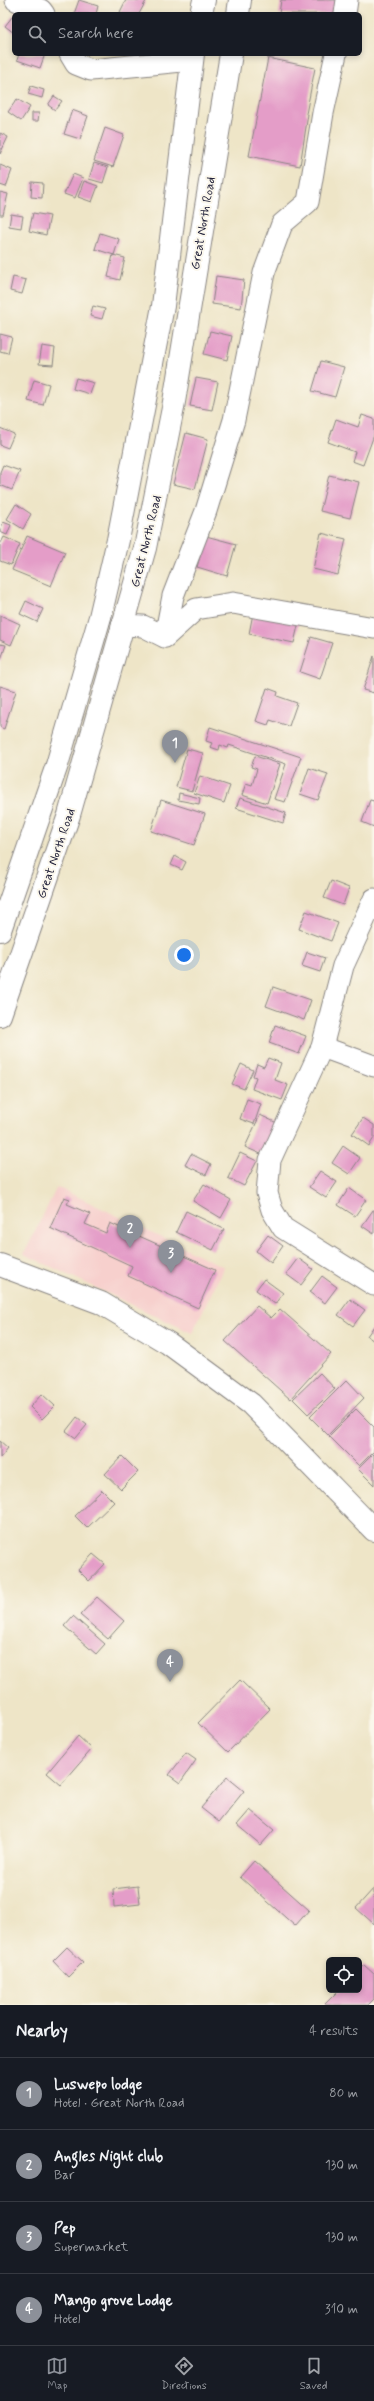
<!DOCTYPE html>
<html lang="en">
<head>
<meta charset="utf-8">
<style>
	body { margin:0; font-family:Mynerve,sans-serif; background:#242831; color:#f1f3f6 }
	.controls { position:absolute; right:12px; bottom:12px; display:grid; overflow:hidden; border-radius:6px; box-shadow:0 2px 6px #0003 }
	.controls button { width:36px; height:36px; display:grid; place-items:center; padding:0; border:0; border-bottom:1px solid #363941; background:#171b24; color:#f1f3f6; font:20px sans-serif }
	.you { position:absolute; left:184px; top:955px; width:14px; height:14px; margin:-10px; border:3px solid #fff; border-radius:50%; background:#1a73e8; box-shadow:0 0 0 6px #1a73e833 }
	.badge { display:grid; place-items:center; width:26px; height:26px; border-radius:50%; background:#8c9099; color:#fff; font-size:13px; font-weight:700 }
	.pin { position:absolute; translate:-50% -33px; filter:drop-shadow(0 1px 2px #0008) }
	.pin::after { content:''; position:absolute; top:21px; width:14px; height:12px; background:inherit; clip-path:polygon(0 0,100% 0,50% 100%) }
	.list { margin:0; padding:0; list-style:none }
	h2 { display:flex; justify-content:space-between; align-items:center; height:52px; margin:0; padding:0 16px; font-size:17px }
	h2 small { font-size:13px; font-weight:400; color:#9ea1a6 }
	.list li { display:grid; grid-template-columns:26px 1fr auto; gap:12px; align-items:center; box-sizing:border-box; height:72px; padding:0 16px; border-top:1px solid #363941 }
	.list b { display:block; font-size:15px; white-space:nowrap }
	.list p { margin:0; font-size:13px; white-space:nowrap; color:#9ea1a6 }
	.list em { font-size:13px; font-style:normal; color:#9ea1a6 }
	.icon { flex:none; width:22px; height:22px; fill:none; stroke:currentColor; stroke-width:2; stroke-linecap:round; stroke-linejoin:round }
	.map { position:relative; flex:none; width:374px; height:2005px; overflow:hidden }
	.search { position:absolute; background:#171b24; box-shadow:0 2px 6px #0003; left:12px; right:12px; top:12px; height:44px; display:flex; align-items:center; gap:10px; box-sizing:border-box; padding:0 14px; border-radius:6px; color:#9ea1a6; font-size:15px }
	.sheet { height:340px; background:#171b24 }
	nav { display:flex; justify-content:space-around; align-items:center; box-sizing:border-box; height:56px; border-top:1px solid #363941; background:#171b24; font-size:11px; color:#9ea1a6 }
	nav a { display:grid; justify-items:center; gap:2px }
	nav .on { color:#8c9099 }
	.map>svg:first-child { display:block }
	.built { fill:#f7d0cd }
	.building { fill:#e49dc8 }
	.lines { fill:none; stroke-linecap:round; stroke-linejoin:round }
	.minor-casing { stroke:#888481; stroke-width:23 }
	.major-casing { stroke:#888481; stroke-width:24 }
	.highway-casing { stroke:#888481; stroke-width:24 }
	.minor { stroke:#fff; stroke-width:21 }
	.major { stroke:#fff; stroke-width:22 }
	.highway { stroke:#fff; stroke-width:22 }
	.labels { text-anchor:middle; stroke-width:4; stroke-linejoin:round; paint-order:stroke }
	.street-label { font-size:13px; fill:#22223b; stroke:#fbf7ec }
</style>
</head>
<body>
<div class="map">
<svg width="374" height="2005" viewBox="0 0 374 2005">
	<rect width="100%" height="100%" fill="#fbf7ec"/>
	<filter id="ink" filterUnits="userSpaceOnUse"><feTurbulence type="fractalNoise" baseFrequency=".025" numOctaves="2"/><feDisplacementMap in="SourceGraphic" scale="8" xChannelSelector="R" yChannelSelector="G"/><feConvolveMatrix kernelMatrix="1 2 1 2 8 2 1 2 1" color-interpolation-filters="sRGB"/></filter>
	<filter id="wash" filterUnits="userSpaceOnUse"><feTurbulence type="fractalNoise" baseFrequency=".012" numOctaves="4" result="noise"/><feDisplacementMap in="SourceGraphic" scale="16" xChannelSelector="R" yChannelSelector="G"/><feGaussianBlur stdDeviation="0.9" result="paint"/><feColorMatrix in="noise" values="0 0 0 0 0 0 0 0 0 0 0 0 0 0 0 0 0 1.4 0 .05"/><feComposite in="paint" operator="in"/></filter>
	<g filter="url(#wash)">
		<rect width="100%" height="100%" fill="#eee5c7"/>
		<path class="built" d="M57,1187L224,1267L192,1333L24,1254Z"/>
		<g id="blocks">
			<path class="building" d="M79,0L98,6L96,14H74Z
				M126,0H144L146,1L139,14H123L120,12Z
				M281,0H339L337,14H279Z
				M19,8L27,14H14V33L5,26Z
				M19,54H45L40,68L17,60Z
				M268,58L315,68L306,114H308L300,166L249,156Z
				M31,86L44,90L42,98L28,94Z
				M54,96L62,101L55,110L48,105Z
				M17,99L30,107L21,121L8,112Z
				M72,110L88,116L80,139L64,134Z
				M32,113H39L38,121H32Z
				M105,128L124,135L113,167L94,161Z
				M0,133L8,137L0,154Z
				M94,163L108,167L103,183L89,179Z
				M0,165L12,170L6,187L0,185Z
				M73,174L83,178L75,198L64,194Z
				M84,181L98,186L92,202L78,197Z
				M32,182L43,183L42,198L31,197Z
				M0,192L8,194L3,215H0Z
				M33,213L50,216L46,235L29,231Z
				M11,214L23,216L21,228L9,226Z
				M100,233L119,239L114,255L95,249Z
				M113,255L125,258L120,280L108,277Z
				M216,276L244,280L241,308L212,304Z
				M13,277L26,280L22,294L10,291Z
				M93,306L105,309L102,319L90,316Z
				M210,331L232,336L227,360L204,354Z
				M0,334L12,337L8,353L0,351Z
				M42,346L55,348L53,365L39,364Z
				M321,361L344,367L335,397L312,391Z
				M76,378L94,383L90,394L73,389Z
				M196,378L218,382L212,410L190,406Z
				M34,380L49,384L43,405L28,401Z
				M362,415L374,419V435L363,465L352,461L355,452L328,442L336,419L358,427Z
				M0,428L14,434L8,448L0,445Z
				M186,433L208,439L195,489L173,484Z
				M3,465L20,471L12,490L0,485V472Z
				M329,475L359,482L350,518L320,511Z
				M16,504L31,514L23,529L7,519Z
				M3,522L11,525L7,535L0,532Z
				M321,533L346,539L338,575L313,569Z
				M27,536L65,552L51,586L12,570Z
				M206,536L236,544L227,576L197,567Z
				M4,537L20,544L11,565L0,561V545Z
				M26,601L43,609L37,622L20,614Z
				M254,608L300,617L294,643L249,634Z
				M0,615L20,624L11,645L0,640Z
				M311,637L332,643L320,679L300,672Z
				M0,644L6,645L0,662Z
				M374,656V693L363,690Z
				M0,686L16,691L4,729L0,727Z
				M267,688L278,692L277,696L297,703L289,726L270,720L268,725L256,721Z
				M210,727L301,757L285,802L274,799L286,764L229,745L228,748L220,745L219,750L210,747L212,743L206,741Z
				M187,749L203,753L192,791L176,787Z
				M255,756L280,764L267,803L242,795L246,783L252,785L257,769L251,767Z
				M309,768L328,774L318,800L300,794Z
				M200,776L230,786L224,803L194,793Z
				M179,793L200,798L199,804L178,800Z
				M240,798L286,813L283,823L236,808Z
				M161,800L205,814L194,845L151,831Z
				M370,800L374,801V827L362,822Z
				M175,856L186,862L182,870L171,865Z
				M331,881L349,888L343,905L324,898Z
				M306,911L338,923L331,941L299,929Z
				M307,952L325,958L320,972L302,966Z
				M273,987L311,1000L304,1020L266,1006Z
				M275,1025L306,1036L299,1054L269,1043Z
				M268,1058L281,1063L275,1080L288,1085L282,1100L252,1089L256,1077L253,1076L257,1064L264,1067Z
				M241,1064L253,1070L244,1089L232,1084Z
				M247,1099L261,1104L254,1124L240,1119Z
				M260,1115L277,1123L263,1155L245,1147Z
				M363,1118L374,1125V1138L369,1146L352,1134Z
				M343,1146L360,1158L349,1174L332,1163Z
				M240,1153L257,1161L244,1186L228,1178Z
				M191,1154L211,1164L206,1175L185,1165Z
				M320,1171L337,1182L326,1198L309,1187Z
				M204,1184L231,1200L221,1218L193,1201Z
				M349,1188L366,1200L355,1216L338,1205Z
				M64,1197L70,1199L67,1204L90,1214L85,1224L106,1233L110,1223L215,1270L198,1308L128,1276L132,1266L50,1228Z
				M373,1210H374V1234L362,1226Z
				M186,1211L224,1229L213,1250L176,1232Z
				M268,1235L283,1246L271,1263L256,1251Z
				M298,1258L313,1269L301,1285L286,1274Z
				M322,1276L337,1287L325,1303L310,1292Z
				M264,1279L283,1293L275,1304L256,1290Z
				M350,1299L365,1310L353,1326L338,1315Z
				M257,1306L271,1318L280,1309L331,1354L290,1399L225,1341Z
				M374,1326V1341L367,1336Z
				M320,1373L335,1389L308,1414L293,1399Z
				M347,1380L364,1398L328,1435L310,1417Z
				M42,1394L55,1406L42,1419L30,1407Z
				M356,1409L374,1427V1451L359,1466L329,1436Z
				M77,1417L87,1425L76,1438L66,1431Z
				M0,1441L8,1448L0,1458Z
				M374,1453V1485L358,1469Z
				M122,1456L138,1472L121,1489L105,1474Z
				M102,1490L114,1502L87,1528L75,1516Z
				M93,1554L105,1564L89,1581L78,1570Z
				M97,1597L124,1621L108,1639L80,1615Z
				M73,1616L105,1644L96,1654L64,1626Z
				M240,1680L270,1709L228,1752L198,1723Z
				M78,1736L92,1749L61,1785L47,1773Z
				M186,1753L196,1760L180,1783L169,1775Z
				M227,1777L244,1791L219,1822L201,1808Z
				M250,1810L274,1830L261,1845L237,1825Z
				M254,1861L309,1910L295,1926L240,1877Z
				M138,1886L140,1904L114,1907L113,1889Z
				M374,1888V1924L356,1908Z
				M67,1947L83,1962L68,1977L53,1961Z
				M364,1965L374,1974V1999L368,2005H324L339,1990H359V1970Z"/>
		</g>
	</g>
	<g filter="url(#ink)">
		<use href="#blocks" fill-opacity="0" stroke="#888481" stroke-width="1"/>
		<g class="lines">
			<g class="minor-casing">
				<path id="minor" d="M16,0L41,10L44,14
					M345,14L347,0
					M70,54L76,64L91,70L192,60
					M122,625L143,626L165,637L196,609L233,603L374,628
					M165,637L173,596L206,511L234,420L264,273L282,224L308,202L323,113L336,54
					M374,899L343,966L322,1047L270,1160L267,1193L272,1210L283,1228L374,1285
					M322,1047L374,1066"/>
			</g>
			<g class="major-casing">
				<path id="major" d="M0,1265L101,1303L168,1343L251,1404L374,1530"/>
			</g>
			<g class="highway-casing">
				<path id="highway" d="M201,14L204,0
					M238,14L240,0
					M0,930L57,765L100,617L118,540L163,306L193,54
					M0,1015L69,815L145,548L173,408L231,54"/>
			</g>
			<use href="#minor" class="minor"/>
			<use href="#major" class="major"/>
			<use href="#highway" class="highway"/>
		</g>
	</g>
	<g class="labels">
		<g class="street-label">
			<text transform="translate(202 223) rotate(-80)" y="5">Great North Road</text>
			<text transform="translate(145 541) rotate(-76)" y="5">Great North Road</text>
			<text transform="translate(55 853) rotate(-71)" y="5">Great North Road</text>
		</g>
	</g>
</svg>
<div class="controls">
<button><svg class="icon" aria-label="locate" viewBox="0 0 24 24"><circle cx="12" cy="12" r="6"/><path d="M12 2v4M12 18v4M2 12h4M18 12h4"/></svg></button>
</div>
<div class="you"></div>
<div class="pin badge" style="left:175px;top:763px">1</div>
<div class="pin badge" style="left:130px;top:1248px">2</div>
<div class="pin badge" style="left:171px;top:1273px">3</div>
<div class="pin badge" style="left:170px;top:1682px">4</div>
<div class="search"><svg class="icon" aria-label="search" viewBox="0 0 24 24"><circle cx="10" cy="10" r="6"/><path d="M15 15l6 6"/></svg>Search here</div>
</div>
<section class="sheet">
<h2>Nearby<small>4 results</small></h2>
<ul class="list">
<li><span class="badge">1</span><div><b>Luswepo lodge</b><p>Hotel · Great North Road</p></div><em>80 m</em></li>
<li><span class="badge">2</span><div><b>Angles Night club</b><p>Bar</p></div><em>130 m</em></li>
<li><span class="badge">3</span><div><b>Pep</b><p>Supermarket</p></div><em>130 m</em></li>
<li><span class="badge">4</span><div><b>Mango grove Lodge</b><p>Hotel</p></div><em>310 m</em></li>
</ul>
</section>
<nav>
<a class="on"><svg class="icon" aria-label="map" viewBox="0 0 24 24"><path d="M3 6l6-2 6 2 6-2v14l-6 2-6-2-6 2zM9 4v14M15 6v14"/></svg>Map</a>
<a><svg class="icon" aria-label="directions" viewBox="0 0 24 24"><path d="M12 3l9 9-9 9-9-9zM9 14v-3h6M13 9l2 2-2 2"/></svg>Directions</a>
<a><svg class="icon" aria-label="saved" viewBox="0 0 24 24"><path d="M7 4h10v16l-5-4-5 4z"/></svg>Saved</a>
</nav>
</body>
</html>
